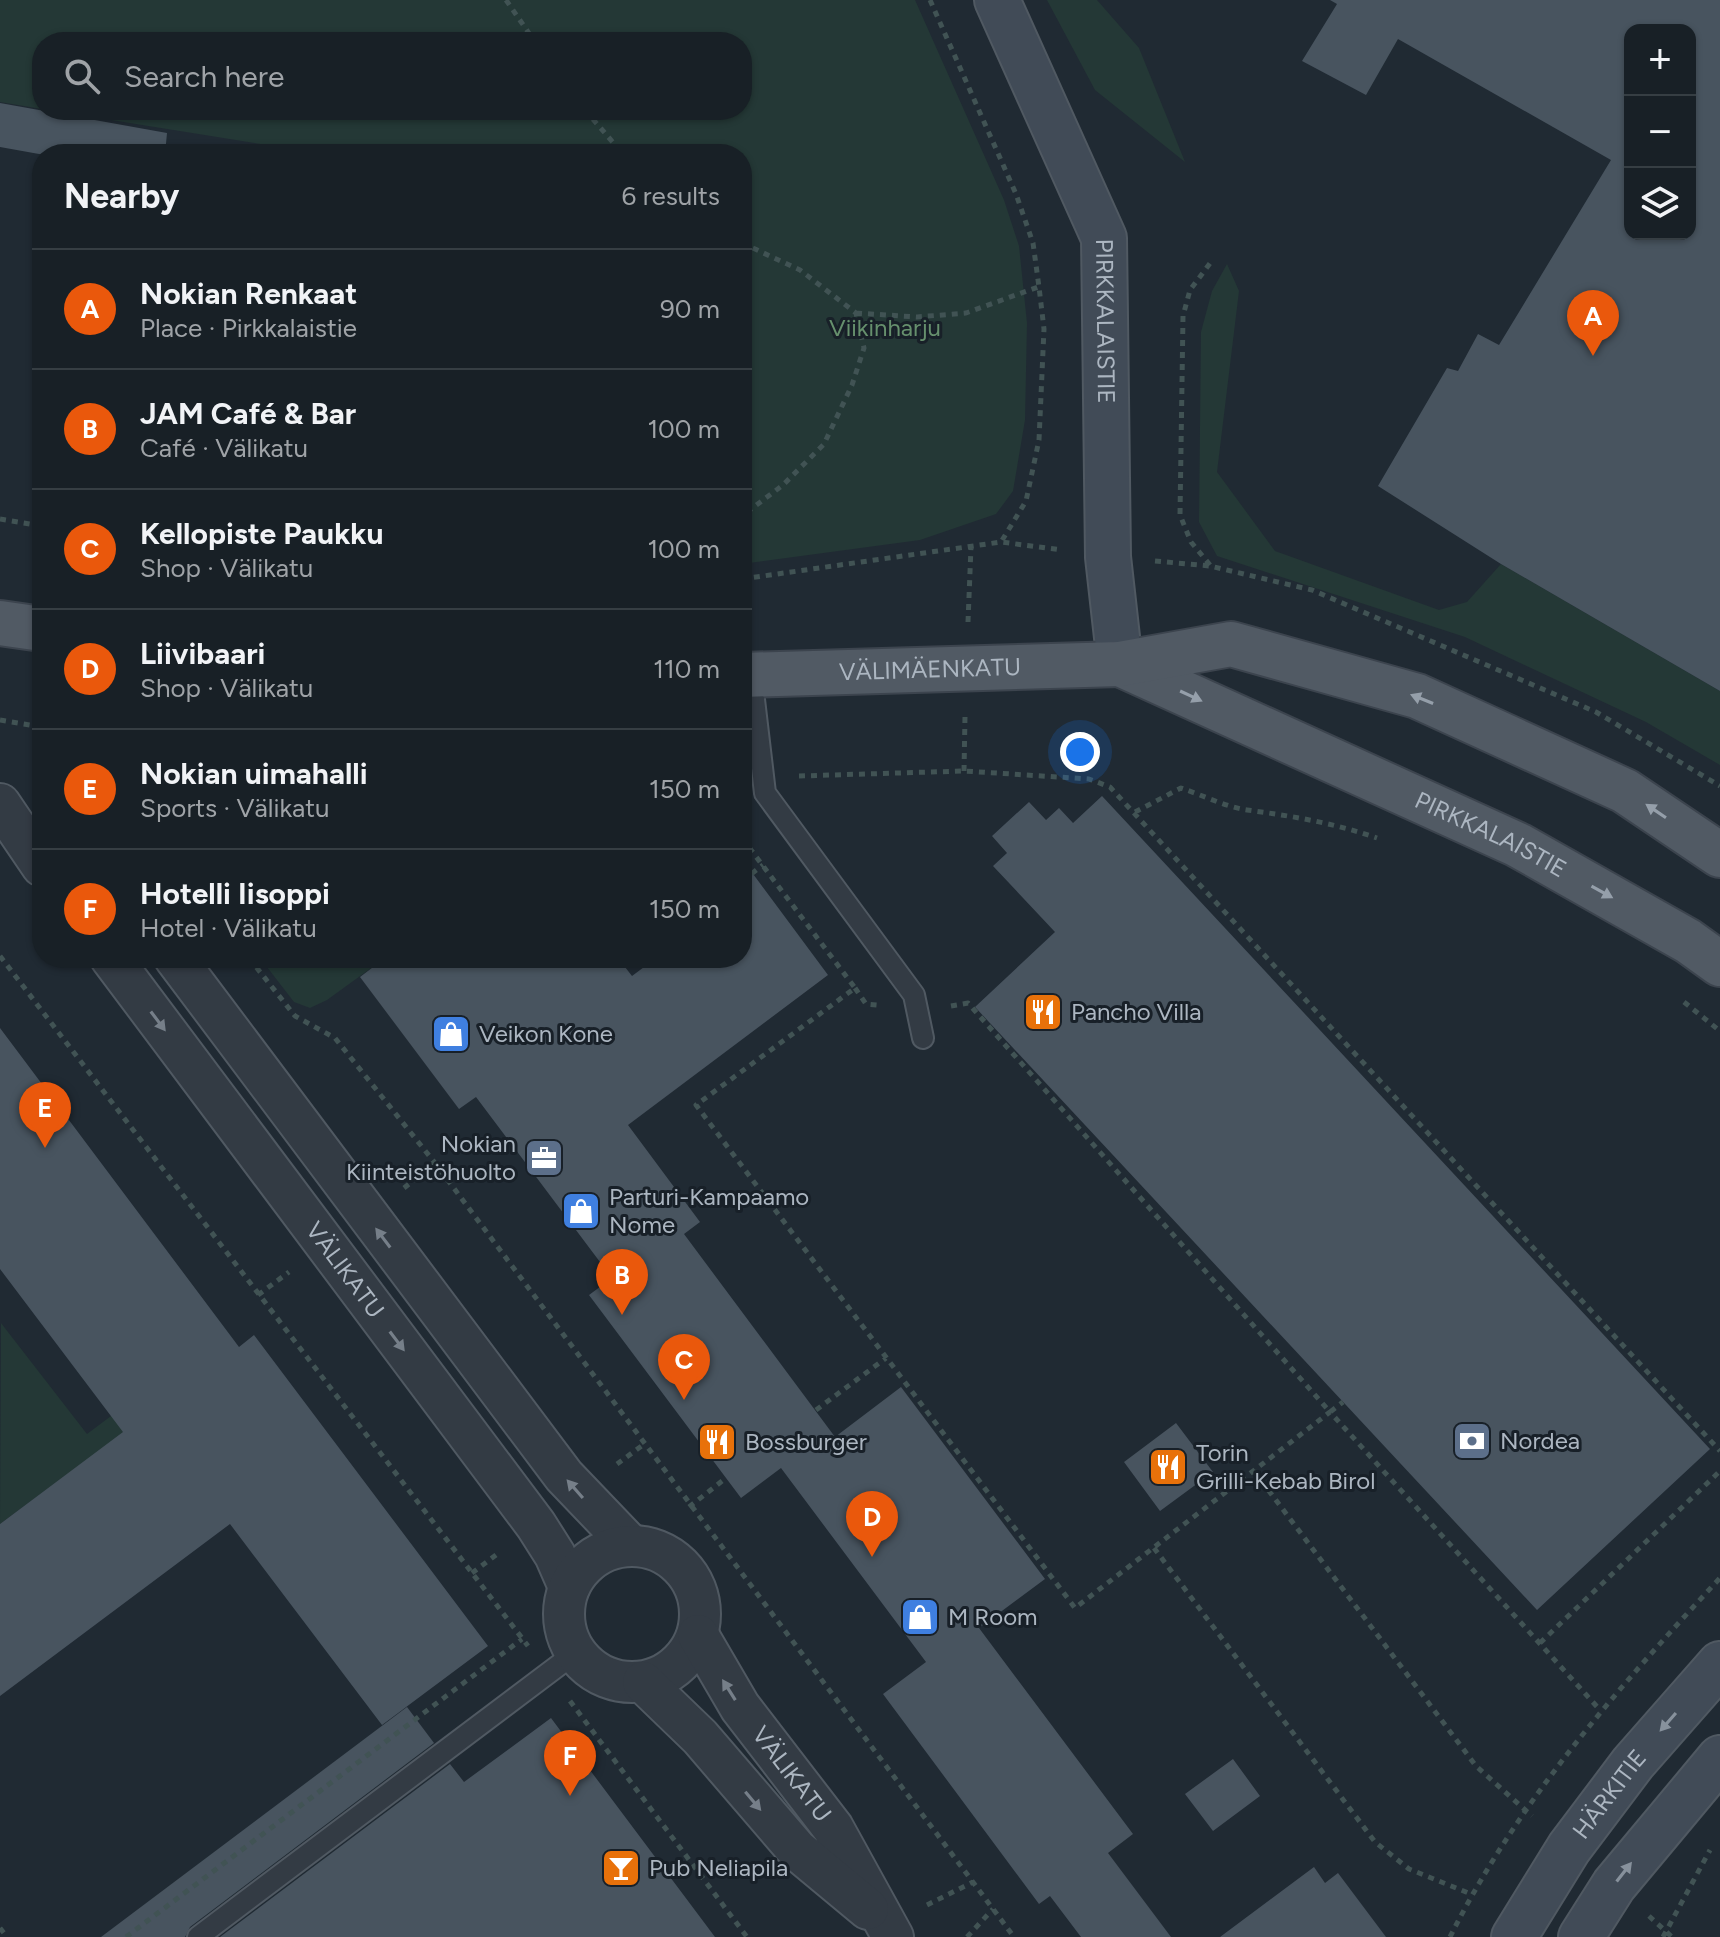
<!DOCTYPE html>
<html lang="en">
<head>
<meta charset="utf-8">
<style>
	body { margin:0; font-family:Figtree,sans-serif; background:#252d32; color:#f1f3f6 }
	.controls { position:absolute; right:24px; top:24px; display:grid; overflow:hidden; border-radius:16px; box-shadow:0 2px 6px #0004 }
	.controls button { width:72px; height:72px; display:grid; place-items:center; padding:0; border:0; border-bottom:2px solid #363e43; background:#182026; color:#f1f3f6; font:40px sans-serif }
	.you { position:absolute; left:1080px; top:752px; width:28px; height:28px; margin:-20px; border:6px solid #fff; border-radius:50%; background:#1a73e8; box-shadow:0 0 0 12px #1a73e833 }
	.badge { display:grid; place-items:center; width:52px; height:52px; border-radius:50%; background:#ea580c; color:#fff; font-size:26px; font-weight:700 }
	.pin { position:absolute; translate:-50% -66px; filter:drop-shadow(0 2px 4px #0008) }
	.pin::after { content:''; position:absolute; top:42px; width:28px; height:24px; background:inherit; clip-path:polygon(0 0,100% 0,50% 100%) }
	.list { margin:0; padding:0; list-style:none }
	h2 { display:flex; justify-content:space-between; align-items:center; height:104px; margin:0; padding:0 32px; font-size:34px }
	h2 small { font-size:26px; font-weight:400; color:#9fa3a7 }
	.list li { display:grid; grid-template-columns:52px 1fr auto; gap:24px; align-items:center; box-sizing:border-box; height:120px; padding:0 32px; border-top:2px solid #363e43 }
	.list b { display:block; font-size:30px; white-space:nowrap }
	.list p { margin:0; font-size:26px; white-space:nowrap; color:#9fa3a7 }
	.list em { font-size:26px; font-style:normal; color:#9fa3a7 }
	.icon { flex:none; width:44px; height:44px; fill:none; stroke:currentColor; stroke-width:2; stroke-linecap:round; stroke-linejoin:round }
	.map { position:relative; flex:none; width:1720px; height:1937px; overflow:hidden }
	.search { position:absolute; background:#182026; box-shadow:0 2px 6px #0004; left:32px; top:32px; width:720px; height:88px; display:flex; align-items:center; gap:20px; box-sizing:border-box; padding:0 28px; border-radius:32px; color:#9fa3a7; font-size:30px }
	.panel { position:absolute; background:#182026; box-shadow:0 2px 6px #0004; left:32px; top:144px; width:720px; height:824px; border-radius:32px }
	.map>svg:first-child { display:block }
	.green { fill:#243836 }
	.building { fill:#48545f; fill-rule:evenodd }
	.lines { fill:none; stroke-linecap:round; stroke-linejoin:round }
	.lane-casing { stroke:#505962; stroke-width:24 }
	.street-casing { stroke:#505962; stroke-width:44 }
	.secondary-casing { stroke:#505962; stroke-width:48 }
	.primary-casing { stroke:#3c444e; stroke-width:48 }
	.path { stroke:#415354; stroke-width:5; stroke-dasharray:6 6; stroke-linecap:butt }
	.lane { stroke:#333b44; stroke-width:20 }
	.street { stroke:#333b44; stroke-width:40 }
	.secondary { stroke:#414b57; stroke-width:44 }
	.primary { stroke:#515a64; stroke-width:44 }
	.oneway { fill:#959faa }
	.oneway2 { fill:#767f89 }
	.oneway3 { fill:#87919c }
	.labels { text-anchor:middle; stroke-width:6; stroke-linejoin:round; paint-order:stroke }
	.street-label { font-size:24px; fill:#acb6c1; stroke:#182028 }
	.park-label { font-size:24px; fill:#66906d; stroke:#182028 }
	.poi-label { font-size:24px; fill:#acb6c1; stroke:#182028; text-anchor:start }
</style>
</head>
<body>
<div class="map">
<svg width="1720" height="1937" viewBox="0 0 1720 1937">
	<rect width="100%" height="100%" fill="#202a33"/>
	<path class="green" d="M0,0H915L1004,200L1019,246L1027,323L1025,420L1013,491L996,514L920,540L742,564V154H322L49,110H742V42H42V109L0,102Z
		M1047,0H1097L1139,48L1185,162L1095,90Z
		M1227,264L1239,291L1217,472L1275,551L1439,610L1467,602L1501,564L1720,691V765L1646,722L1465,637L1217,556L1199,522L1201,332L1212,291Z
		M260,958H385L327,1000L310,1008L294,1002Z
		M1,1323L87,1434L151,1386L175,1395L0,1524Z"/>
	<path class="building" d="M1330,0H1720V691L1501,564L1378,486L1447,368L1458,371L1478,334L1499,345L1611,160L1398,39L1366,95L1302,61L1337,4ZM1630,30H1690V234H1630Z
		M0,103L167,133L165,154H39L0,147Z
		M1102,796L1710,1449L1537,1610L975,1007L1055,932L993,866L1007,853L992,836L1029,802L1046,820L1059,808L1073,823Z
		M742,859L828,975L628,1125L700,1222L684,1234L835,1437L901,1387L1045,1579L979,1628L1133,1834L1108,1853L1171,1937H1081L1050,1896L1039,1904L883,1694L926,1662L781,1468L741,1498L589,1295L612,1278L476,1097L459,1109L360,977L385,958H618L632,976L656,958H742Z
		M0,1028L239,1347L254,1335L488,1646L382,1725L230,1524L0,1696V1524L123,1432L0,1269Z
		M1176,1423L1213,1472L1160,1511L1124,1462Z
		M407,1707L434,1743L190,1927L185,1937H101Z
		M551,1718L715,1937H220L450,1764L464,1782Z
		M1233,1759L1260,1796L1213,1831L1185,1794Z
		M1314,1867L1325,1883L1338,1873L1386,1937H1220Z"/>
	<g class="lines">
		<g class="lane-casing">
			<path id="lane" d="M751,674L765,793L914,995L923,1038
				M198,1937L575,1653"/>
		</g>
		<g class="street-casing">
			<g id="street">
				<path d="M0,804L42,866"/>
				<path id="s1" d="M111,958L536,1525L555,1555L569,1587"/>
				<path d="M175,958L564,1476L630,1545"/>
				<circle cx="632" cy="1614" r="68"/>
				<path id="s2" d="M698,1635L740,1707L833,1828L893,1937"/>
				<path d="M643,1682L700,1737L797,1850L868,1909"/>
			</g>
		</g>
		<g class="secondary-casing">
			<g id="secondary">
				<path id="s3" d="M997,0L1104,238L1108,557L1120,664"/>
				<path id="s4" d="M1514,1937L1569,1848L1633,1763L1720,1664"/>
				<path d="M1581,1937L1614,1885L1720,1758"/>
			</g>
		</g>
		<g class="primary-casing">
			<g id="primary">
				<path d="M0,623L42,629"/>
				<path id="s5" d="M1120,664L1518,845L1688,941L1720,964"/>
				<path id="s6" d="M742,675L1120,664L1231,644L1417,696L1625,791L1720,855"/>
			</g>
		</g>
		<path class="path" d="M506,0L535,42
			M930,0L1016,194L1033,243L1039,287L1044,329L1039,440L1026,501L1001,542
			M585,110L623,154
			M742,243L800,270L856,313L864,348L852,385L824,444L783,485L742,516
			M856,313L917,317L966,313L1038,287
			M0,519L42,526
			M1155,561L1210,566L1312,590L1596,712L1720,786
			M1210,565L1191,542L1180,515L1183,316L1190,290L1211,262
			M742,579L1001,542L1062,550
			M968,622L971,547
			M0,720L42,727
			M964,771L965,716
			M799,776L964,771L1089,779L1110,787L1720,1451
			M1135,812L1181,788C1202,795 1226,807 1247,810C1292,816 1334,823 1377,838
			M742,838L855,988L696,1105L1075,1608L1330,1412L1600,1710
			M742,881L763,865
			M0,956L528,1646
			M249,958L295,1016L335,1038L435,1163L1014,1937
			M855,988L866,1004L877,1005
			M1684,1002L1720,1031
			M951,1006L968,1003L1330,1412L1343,1402
			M404,1188L435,1163
			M258,1295L289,1272
			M816,1410L886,1358
			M617,1464L643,1445
			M1254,1471L1476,1766L1532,1816
			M689,1507L726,1478
			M1154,1548L1375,1842L1409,1869L1471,1894
			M472,1573L500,1552
			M1540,1643L1720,1471
			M570,1701L747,1937
			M927,1905L973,1882
			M1649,1916L1672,1937
			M0,1928L7,1937
			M126,1937L522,1639
			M967,1937L993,1909
			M1450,1937C1518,1801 1617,1689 1720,1578
			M1663,1937L1710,1850"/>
		<use href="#lane" class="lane"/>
		<use href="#street" class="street"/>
		<use href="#secondary" class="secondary"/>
		<use href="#primary" class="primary"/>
	</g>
	<defs><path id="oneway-solid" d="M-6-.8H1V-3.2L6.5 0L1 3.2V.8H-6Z" transform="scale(2)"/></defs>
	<g class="oneway">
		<use href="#oneway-solid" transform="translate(1191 696) rotate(25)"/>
		<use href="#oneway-solid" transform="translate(1422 699) rotate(-158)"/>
		<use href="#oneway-solid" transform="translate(1656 811) rotate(-146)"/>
		<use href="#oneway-solid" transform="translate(1602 892) rotate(29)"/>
	</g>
	<g class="oneway2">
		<use href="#oneway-solid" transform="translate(158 1021) rotate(53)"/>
		<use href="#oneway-solid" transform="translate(383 1238) rotate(-127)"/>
		<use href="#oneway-solid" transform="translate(397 1341) rotate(53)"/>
		<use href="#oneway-solid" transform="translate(575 1489) rotate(-131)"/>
		<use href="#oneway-solid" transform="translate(729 1690) rotate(-122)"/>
		<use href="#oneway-solid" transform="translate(753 1801) rotate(50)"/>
	</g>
	<g class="oneway3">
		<use href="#oneway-solid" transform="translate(1668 1722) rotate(131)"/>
		<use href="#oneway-solid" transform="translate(1624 1872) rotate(-52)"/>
	</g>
	<defs>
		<g id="restaurant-square" transform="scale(2)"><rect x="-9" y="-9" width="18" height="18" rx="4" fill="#e8710a" stroke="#182028"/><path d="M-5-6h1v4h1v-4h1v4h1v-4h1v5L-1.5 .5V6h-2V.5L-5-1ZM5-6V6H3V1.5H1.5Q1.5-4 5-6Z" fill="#fff"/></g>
		<g id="shop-square" transform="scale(2)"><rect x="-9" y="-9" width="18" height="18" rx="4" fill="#3f7fe0" stroke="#182028"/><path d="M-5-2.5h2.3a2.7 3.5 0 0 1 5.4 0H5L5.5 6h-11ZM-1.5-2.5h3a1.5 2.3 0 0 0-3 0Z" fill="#fff"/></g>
		<g id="office-square" transform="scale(2)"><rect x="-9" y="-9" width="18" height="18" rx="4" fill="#5c6f8a" stroke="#182028"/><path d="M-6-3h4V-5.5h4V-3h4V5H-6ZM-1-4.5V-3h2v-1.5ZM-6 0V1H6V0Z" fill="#fff"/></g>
		<g id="bank-square" transform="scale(2)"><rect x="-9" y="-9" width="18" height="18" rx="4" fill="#5c6f8a" stroke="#182028"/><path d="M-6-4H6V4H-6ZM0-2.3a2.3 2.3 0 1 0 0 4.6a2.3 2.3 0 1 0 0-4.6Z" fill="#fff"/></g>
		<g id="bar-square" transform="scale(2)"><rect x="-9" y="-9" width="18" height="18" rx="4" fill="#e8710a" stroke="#182028"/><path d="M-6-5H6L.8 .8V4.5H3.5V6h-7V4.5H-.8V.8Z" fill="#fff"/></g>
	</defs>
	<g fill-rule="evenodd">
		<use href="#restaurant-square" x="1043" y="1012"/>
		<use href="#shop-square" x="451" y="1034"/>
		<use href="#office-square" x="544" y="1158"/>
		<use href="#shop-square" x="581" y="1211"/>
		<use href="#bank-square" x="1472" y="1441"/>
		<use href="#restaurant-square" x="717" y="1442"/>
		<use href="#restaurant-square" x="1168" y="1467"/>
		<use href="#shop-square" x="920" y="1617"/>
		<use href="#bar-square" x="621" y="1868"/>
	</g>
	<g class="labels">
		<g class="street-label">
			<text dy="8" stroke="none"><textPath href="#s3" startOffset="344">PIRKKALAISTIE</textPath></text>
			<text dy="8" stroke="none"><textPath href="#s6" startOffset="188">VÄLIMÄENKATU</textPath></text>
			<text dy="8" stroke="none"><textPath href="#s5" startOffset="408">PIRKKALAISTIE</textPath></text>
			<text dy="8" stroke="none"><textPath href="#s1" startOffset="390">VÄLIKATU</textPath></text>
			<text dy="8" stroke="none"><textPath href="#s2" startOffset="168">VÄLIKATU</textPath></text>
			<text dy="8" stroke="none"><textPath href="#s4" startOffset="172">HÄRKITIE</textPath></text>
		</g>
		<g class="park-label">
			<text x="885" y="336">Viikinharju</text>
		</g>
		<g class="poi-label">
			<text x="1071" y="1020">Pancho Villa</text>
			<text x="479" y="1042">Veikon Kone</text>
			<text x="516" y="1152" text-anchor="end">Nokian<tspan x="516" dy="28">Kiinteistöhuolto</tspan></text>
			<text x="609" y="1205">Parturi-Kampaamo<tspan x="609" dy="28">Nome</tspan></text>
			<text x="1500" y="1449">Nordea</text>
			<text x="745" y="1450">Bossburger</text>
			<text x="1196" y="1461">Torin<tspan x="1196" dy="28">Grilli-Kebab Birol</tspan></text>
			<text x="948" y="1625">M Room</text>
			<text x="649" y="1876">Pub Neliapila</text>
		</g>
	</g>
</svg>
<div class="controls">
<button>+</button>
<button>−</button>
<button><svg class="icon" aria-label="layers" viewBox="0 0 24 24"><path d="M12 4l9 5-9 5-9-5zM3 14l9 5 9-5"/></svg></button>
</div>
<div class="you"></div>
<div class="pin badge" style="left:1593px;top:356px">A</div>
<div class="pin badge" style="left:622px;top:1315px">B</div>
<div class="pin badge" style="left:684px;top:1400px">C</div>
<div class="pin badge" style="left:872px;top:1557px">D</div>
<div class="pin badge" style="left:45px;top:1148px">E</div>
<div class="pin badge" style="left:570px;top:1796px">F</div>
<div class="search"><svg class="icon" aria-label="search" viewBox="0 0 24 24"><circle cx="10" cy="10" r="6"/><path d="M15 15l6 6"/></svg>Search here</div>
<section class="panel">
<h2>Nearby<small>6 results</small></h2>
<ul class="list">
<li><span class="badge">A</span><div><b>Nokian Renkaat</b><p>Place · Pirkkalaistie</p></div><em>90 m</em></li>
<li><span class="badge">B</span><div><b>JAM Café &amp; Bar</b><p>Café · Välikatu</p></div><em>100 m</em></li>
<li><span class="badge">C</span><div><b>Kellopiste Paukku</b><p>Shop · Välikatu</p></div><em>100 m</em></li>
<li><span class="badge">D</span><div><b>Liivibaari</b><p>Shop · Välikatu</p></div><em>110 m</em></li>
<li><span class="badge">E</span><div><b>Nokian uimahalli</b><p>Sports · Välikatu</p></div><em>150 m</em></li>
<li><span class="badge">F</span><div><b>Hotelli Iisoppi</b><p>Hotel · Välikatu</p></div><em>150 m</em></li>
</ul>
</section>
</div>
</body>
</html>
